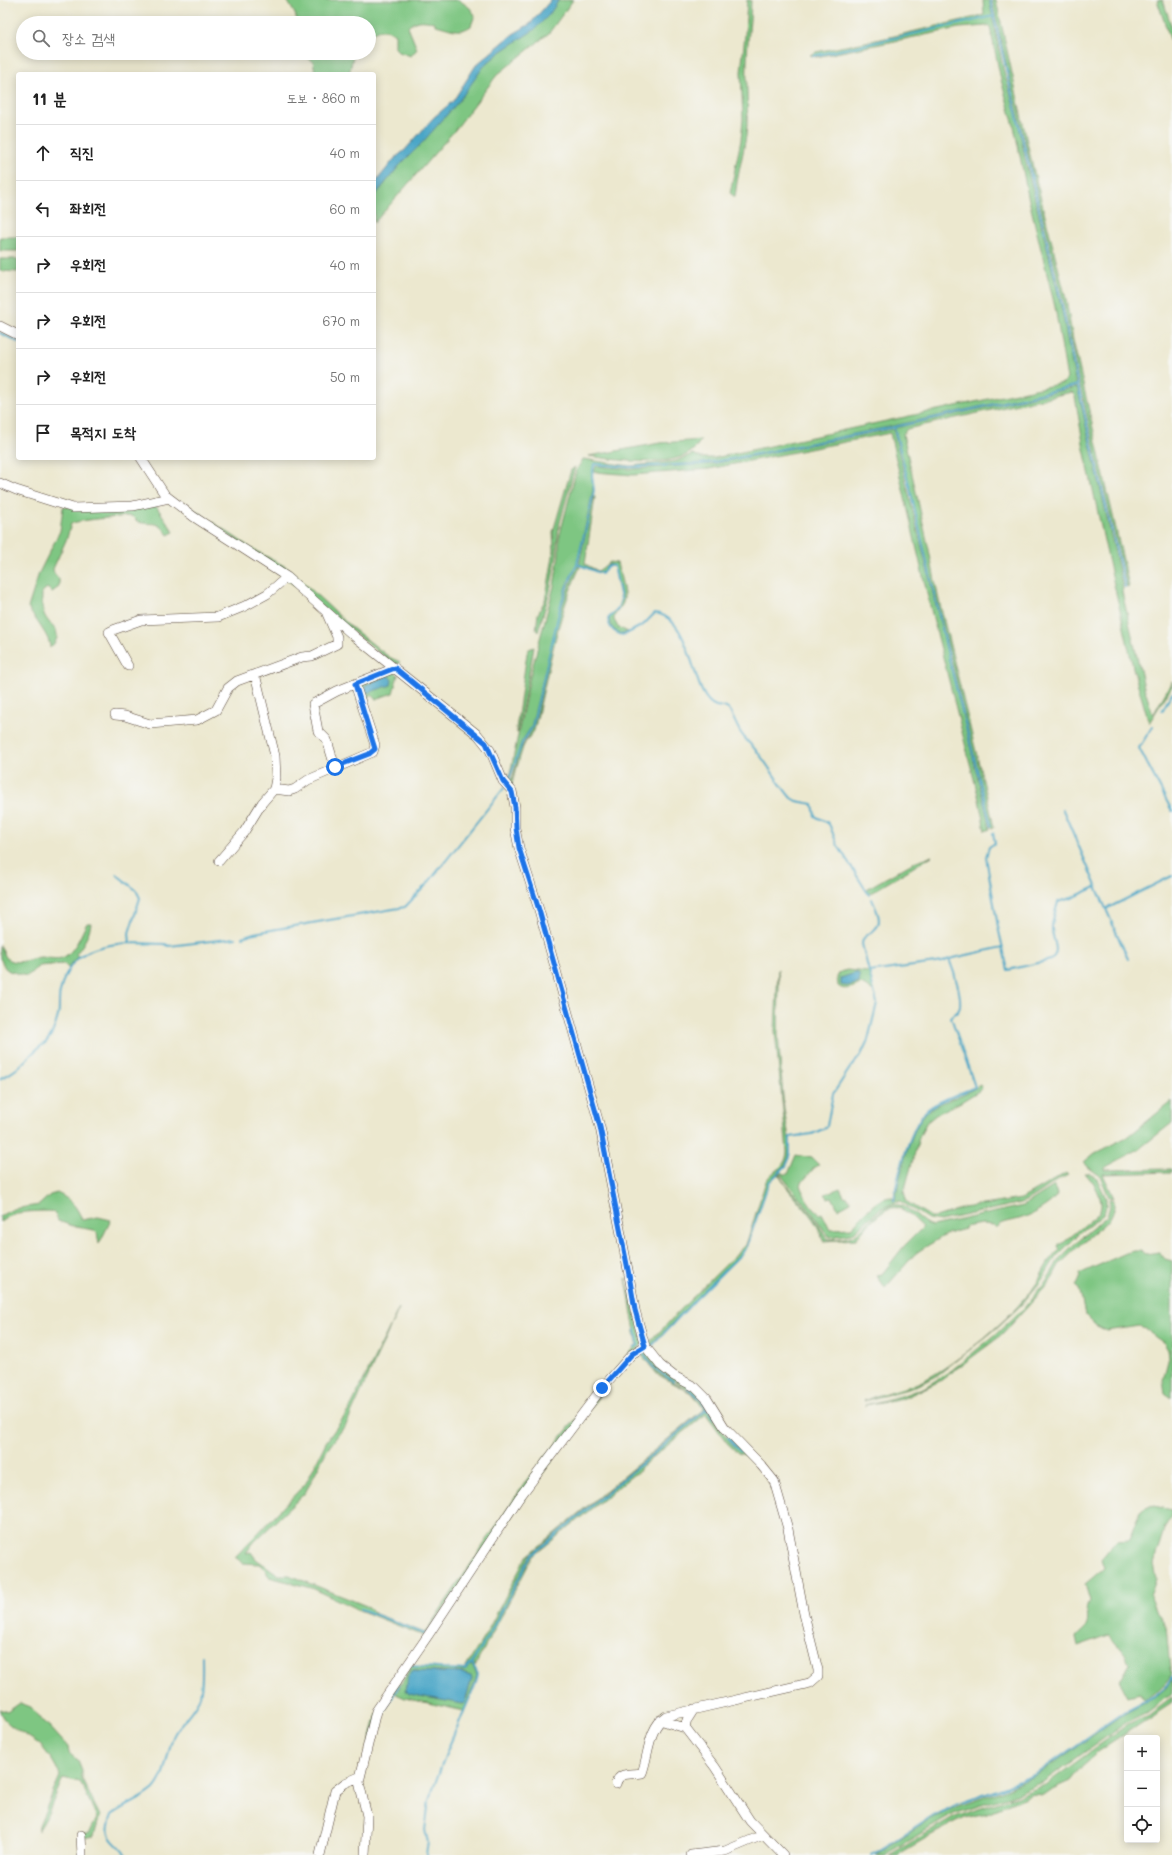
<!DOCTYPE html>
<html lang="ko">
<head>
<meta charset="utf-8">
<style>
	body { margin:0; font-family:Mali,"Poor Story",sans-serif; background:#f6f6f6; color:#222 }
	.controls { position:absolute; right:12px; bottom:12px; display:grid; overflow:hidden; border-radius:4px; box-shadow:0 2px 10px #0003 }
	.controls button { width:36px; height:36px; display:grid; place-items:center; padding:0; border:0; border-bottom:1px solid #e0e0e0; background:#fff; color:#222; font:20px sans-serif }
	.stop { position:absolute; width:12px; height:12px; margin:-9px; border:3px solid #1a73e8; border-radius:50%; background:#fff }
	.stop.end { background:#1a73e8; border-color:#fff; box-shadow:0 1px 4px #0008 }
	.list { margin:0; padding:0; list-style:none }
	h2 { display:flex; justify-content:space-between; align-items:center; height:52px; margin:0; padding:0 16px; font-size:17px }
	h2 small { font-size:13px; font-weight:400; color:#767676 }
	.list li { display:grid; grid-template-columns:26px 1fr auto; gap:12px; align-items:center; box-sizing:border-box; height:56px; padding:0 16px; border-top:1px solid #e0e0e0 }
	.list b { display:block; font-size:15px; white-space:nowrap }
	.list em { font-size:13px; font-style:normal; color:#767676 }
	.icon { flex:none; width:22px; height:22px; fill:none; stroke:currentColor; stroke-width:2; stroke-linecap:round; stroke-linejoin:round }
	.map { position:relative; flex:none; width:1172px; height:1855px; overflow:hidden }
	.search { position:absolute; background:#fff; box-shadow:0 2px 10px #0003; left:16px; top:16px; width:360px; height:44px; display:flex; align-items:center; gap:10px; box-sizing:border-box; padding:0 14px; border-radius:22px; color:#767676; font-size:15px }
	.panel { position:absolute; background:#fff; box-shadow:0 2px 10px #0003; left:16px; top:72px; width:360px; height:388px; border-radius:4px }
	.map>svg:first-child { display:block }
	.green { fill:#7ec682; stroke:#5c7850; fill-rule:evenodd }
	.water { fill:#48a6c7; stroke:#426872 }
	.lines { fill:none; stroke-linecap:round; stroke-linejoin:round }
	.stream { stroke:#48a6c7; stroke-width:2 }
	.minor-casing { stroke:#564639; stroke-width:10 }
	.minor { stroke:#fff; stroke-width:9 }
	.route { stroke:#1a73e8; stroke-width:5 }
</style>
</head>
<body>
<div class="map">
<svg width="1172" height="1855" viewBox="0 0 1172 1855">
	<rect width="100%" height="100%" fill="#f6f6f2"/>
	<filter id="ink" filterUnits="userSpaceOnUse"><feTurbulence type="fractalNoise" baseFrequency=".025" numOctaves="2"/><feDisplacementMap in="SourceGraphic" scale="8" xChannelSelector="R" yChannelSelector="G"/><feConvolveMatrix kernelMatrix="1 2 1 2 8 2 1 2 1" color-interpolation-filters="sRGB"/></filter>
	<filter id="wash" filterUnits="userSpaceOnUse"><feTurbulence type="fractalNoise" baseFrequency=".012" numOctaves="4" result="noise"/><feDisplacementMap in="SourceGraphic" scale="16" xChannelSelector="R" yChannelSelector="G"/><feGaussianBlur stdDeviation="0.9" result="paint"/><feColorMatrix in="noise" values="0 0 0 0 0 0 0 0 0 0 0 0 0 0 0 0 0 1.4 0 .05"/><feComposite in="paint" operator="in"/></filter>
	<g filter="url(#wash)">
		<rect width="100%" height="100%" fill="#ece8cf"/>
		<path class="green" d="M287,0H459L470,8L475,15L471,26C458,35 448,27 435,25V22C424,21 416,18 408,27L417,49L411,56L399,52L395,48V34C385,28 379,29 369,35V23H298L295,14Z
			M559,0H573L549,33L497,75L455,130L374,223V197L399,166L421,144L431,131L445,117L484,66L499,53L540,24Z
			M747,0H751C751,21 747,41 747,62C746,86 749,112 746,136C743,156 737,176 735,197L730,193L741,140L743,119L741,72L745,35Z
			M983,0H989L1003,68L1018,121L1025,159L1060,302L1076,385L893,426L731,459L701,463L630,467L594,464L592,476L593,490L586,523L577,564L566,586L561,605L531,727L521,743L511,776L507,782L506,780L510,774L530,676L554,586L559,554V538L576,471L583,459L630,466L676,461L693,454L701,458H714L1063,383L1067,379L1055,307L1028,196L1014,126L1001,80L990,27L987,26L959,28L816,57L810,55L816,52L890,37L984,15Z
			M992,0H996L1030,155L1066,299L1073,340L1129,586L1127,587C1110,515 1093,443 1077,372C1072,348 1068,324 1063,300C1039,200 1014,100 992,0Z
			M1157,0H1163L1172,28V45Z
			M306,53H354L349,74H311L315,71L313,61L306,57Z
			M0,237H18V251H0Z
			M0,259H18V272L0,271Z
			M1077,387L1123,588L1122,592L1144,687L1153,715L1172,681V686L1149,723L1134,672L1107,554L1084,449L1075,396L1072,392L920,426L907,429L903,434L929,550L938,596L990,809L994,828H992L895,428Z
			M893,429L990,829L985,831L979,799L929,602L890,433L709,469L633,475L594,472L596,466L631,469L712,464Z
			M701,440C698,444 695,449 691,452C668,468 615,460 589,456L660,443Z
			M575,467L559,526L557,543V554L550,591L538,632L536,630L538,614L545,600L549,580L554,550L553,532L571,470Z
			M594,496L595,497L585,564L598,571L610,562L617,563C619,573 627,595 623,603C620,610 614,612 614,620L618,627L628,632L622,634C614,632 609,625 609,617L619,607L622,599L614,566L609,564L601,573L579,564Z
			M183,502L251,548L288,568L351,627L389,657L400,662L396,666L249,549L186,506Z
			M156,506L174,532L168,535C158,519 153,526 138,522L133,517L130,516C121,517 75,520 71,524L67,538L53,569L54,573L59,579V587L52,592L47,588L42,592C42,600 41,607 44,614C49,627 67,632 50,648C51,638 34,618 28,608L39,573L60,531L63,507L144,508Z
			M578,566L580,567C556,618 548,676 534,731L526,741L523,747L511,787L508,783L513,777L520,750L532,730L536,717C548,667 555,612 578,566Z
			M534,647L533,653L517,733L516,729L527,653L529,649Z
			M393,670L398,675L393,693L376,699L372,695L369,696L368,699L363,700L358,685Z
			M932,856L869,894L867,891L868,888L916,861Z
			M87,923H91C89,935 84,944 76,954L78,956L68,968L64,964L39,966L27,976L9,971L5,968L0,958V945C2,949 5,958 9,960C19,965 31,958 40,957C49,957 59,962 67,955C77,947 81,934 87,923Z
			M778,969L779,986L778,1034L784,1109L790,1143L789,1157L785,1165L769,1181L746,1249L695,1299L650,1346H646L686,1304L746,1245L766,1181C774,1168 786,1169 787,1151L775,1031Z
			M847,970L869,972L874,991L861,984C853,987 845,992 838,986L837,977L840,972Z
			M980,1085L982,1089L961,1102L937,1114L926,1123L919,1138L904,1192L907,1202L931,1217H936L963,1208L1021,1199L1066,1173L1068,1175C1051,1183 1038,1196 1021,1203L940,1221L928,1219L900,1201L880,1209L852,1234L830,1237L827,1235L813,1214L784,1179L780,1172L784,1174H788L796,1155L812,1158L819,1165L814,1168L800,1185C803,1194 811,1208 820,1214L822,1213L830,1229L851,1228C864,1216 874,1197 893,1197V1201H895C900,1177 911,1120 932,1108C947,1099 966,1095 980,1085Z
			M1172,1101V1123L1139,1149L1106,1167L1104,1170L1172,1169V1172L1103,1174L1114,1198L1109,1197L1100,1176L1088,1167L1084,1162L1095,1153L1129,1136Z
			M779,1172L782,1180L813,1216L827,1239C834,1239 847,1239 854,1235C867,1227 880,1203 899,1205C910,1206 920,1223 932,1226L1023,1206L1054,1186L1057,1194C1053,1204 1030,1216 1019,1219C1010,1222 1003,1221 996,1228L994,1225L981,1224L965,1227V1229L947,1234L922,1249L915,1254L885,1288L877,1275L882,1274L904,1246L923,1227C917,1222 909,1212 901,1209C886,1201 865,1229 856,1239L823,1241C817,1214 790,1198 778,1173Z
			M1085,1173H1090L1097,1179L1106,1198V1206L1104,1214L1082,1231L1056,1257L1042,1280L1021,1305L992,1332L935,1377L911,1388L864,1401C884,1391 907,1390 928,1378C961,1360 1011,1318 1034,1287C1040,1280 1043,1270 1048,1263C1051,1258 1056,1254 1060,1249L1058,1247L1059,1244H1062L1099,1213C1106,1200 1094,1183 1085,1173Z
			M840,1188L844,1196L848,1197L851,1202L838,1209L832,1197L828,1198L825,1194Z
			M57,1193C70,1199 77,1206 82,1220L98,1217L111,1220L99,1244L97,1233L94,1230L76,1227L58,1221L55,1212C51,1210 17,1212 14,1214C9,1216 5,1219 0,1222V1216L13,1209L39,1205L50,1195Z
			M1109,1199L1114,1200V1210L1109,1220L1086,1239L1059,1265L1050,1282L1002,1335L940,1381L904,1398L865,1405L901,1396L925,1387L952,1370L995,1335L1024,1308L1046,1282L1059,1259L1085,1234L1107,1216L1110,1206Z
			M1134,1251H1141L1145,1254L1159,1252L1165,1259L1172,1261V1398L1165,1393L1163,1380L1169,1357L1168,1350L1164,1343L1151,1334L1146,1328L1139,1326L1107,1331L1095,1325L1085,1315L1079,1288L1076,1286L1080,1278L1079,1274L1126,1253Z
			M626,1278L643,1344L624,1362L424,1636L359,1610L312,1588L269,1577L265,1569L259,1564L243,1563L235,1557L306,1483L326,1442L349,1410L399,1308L347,1423L327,1450L305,1493L254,1542L246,1553L251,1552L256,1559L279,1575H289L369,1607L376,1614L425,1633L528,1478L637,1344Z
			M644,1348L660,1368L694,1387L707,1400L724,1429L767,1472L763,1473L745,1455L738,1453L728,1444L706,1414L641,1467L639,1472L633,1475L533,1556L475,1666L473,1663L531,1556L705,1412L707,1410L732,1444L741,1451L696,1393L658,1371L644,1352L642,1351L635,1354C553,1443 489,1547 423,1648L404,1674L377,1721L364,1770H362L377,1714L402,1674L426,1642L519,1500L602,1389L633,1355Z
			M640,1353H643L657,1372L694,1394L706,1408L530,1555L491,1629L472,1663L465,1669L488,1630L526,1557L704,1409L693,1394L657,1374Z
			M1150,1505L1172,1510V1514L1165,1527L1153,1564L1156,1579L1150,1595L1157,1613L1166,1626L1170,1669L1172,1674C1164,1686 1156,1693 1143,1700L1140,1694L1128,1697L1119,1680L1129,1664L1126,1656L1109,1635L1078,1646L1076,1637C1080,1632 1085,1630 1087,1624C1089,1616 1085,1608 1090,1601L1085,1584L1104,1568L1101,1559L1116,1541L1129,1540L1140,1511Z
			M472,1665L477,1675L464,1711L405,1698L396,1694L411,1666L465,1671ZM412,1671L463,1673C465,1682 472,1697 462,1704L441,1699L414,1695Z
			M1172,1679V1694L1149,1711L1127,1722L1043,1782L1013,1795L954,1814L884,1855H875L931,1819L959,1806L1007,1789L1037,1775L1126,1712L1156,1696L1167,1687Z
			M1172,1698V1703L1098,1752L1082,1766L1070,1781L1050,1790L1043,1795L1035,1794L1030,1795L988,1813L964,1818L933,1834L897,1855H889L955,1817L1014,1797L1045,1785L1128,1724L1150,1714Z
			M20,1703L31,1707L41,1720L49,1726L68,1747L69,1753L78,1761L82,1771V1779L100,1816L94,1836L83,1838L82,1834L90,1832L97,1818L83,1787L80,1782L63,1778L46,1818L38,1831L39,1825L60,1776C56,1765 49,1755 41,1746C31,1736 0,1725 0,1709L7,1712Z"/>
		<path class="water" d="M551,0H559L549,15L534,30L499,53L484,66L459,101L421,144L399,166L374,197V184L395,158L405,150L433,118L453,101L476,65L513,34L530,24Z
			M388,675L392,680L391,685L367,693L365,688L366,685Z
			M855,973H858L860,977L859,983L847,986L841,985V978Z
			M412,1671L462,1673L471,1676L472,1678L465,1702L462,1704L409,1694L406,1690L408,1676Z"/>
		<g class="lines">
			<path class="stream" d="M990,0C1013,101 1037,200 1061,301C1066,324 1070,348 1075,372C1091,444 1108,515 1125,587
				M813,56L994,16
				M0,333L18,342
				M894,427L910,489L950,663L991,826
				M577,564L602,574L607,566H614L621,599L618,608L608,619C609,628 614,633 623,635L626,634L643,625L655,613C686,617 691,668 702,691C705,697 709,704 716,706C720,707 724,706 728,709C731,711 737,728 741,733C746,741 753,746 759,754C770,768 779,784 791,798L796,801L813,804L815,816L828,823L830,826L837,844L869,895
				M1162,711L1172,693
				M1152,727L1139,748L1172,811
				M508,782L522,743L532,727L561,605L567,586L577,564L587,523L594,490L592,476L594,464L630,467L701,464L732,459L894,427L1078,385
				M1063,810L1106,909L1172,876
				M993,833L995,843L989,847L986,857L998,927L1008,970L1051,960C1062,949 1051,940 1052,927C1052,919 1056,910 1058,902L1072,898L1096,887
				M116,874L136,890L140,898L129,933L130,943L165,944L169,946L236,938
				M1106,909L1128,959
				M242,937L254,933L405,907L428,883L504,788
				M869,972L943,962L949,959L1003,947
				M0,1079C21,1069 22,1062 37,1049C40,1046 45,1044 47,1041C52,1035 56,1024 58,1016C60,1011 58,1000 60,992C69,953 92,945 130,943
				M894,1200C897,1178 911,1123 928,1109C941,1099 960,1094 975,1087L951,1017C953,1014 956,1014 958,1011C965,1002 953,969 949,959
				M635,1347L638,1345L636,1329
				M651,1347L696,1299L746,1249L769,1182L786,1166L790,1157V1137L812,1134L823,1129L827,1126L833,1094L850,1068L861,1055L868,1040L877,1003L862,944L863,939C866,935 871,933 875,929C884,921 875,908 872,899
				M642,1351L653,1367L673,1381
				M688,1388L700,1398L713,1418
				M728,1437L740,1451
				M361,1609L425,1634
				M411,1666L465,1670L472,1663L492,1629L531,1556L707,1409
				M378,1722L399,1685
				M126,1855C112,1837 103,1840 112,1815C125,1805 142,1800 154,1789C166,1776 167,1753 173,1737C179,1722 195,1712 200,1696C203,1683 202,1669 202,1656
				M426,1855L428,1842L425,1830L429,1800L447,1751L476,1683L478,1674L472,1663
				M872,1855L930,1818L958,1804L1006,1787L1036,1774L1125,1711L1156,1695L1166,1686L1172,1677"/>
		</g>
	</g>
	<g filter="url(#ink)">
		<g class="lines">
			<g class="minor-casing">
				<path id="minor" d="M0,326L18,335
					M141,458L165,495L194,517L287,577L354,636L478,735L490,750L503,781L512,791L515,807V828L519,848L539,910L600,1127L629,1275L635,1310L645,1346L660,1365L674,1376L695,1387L707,1399L725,1428L761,1465L774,1481L788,1529L804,1614L818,1670V1676L810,1683L801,1685L666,1716C648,1728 649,1754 642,1773C631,1775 619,1771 616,1784
					M0,483L16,490L73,508L133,506L169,498
					M128,666L109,632L113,630L141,620L218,617L245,606L267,594L287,577
					M115,715L125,716L150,724L197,720L216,710L228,688L237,681L302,657L312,656L337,644V637L327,614
					M335,767L327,740L318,731L313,704L337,691L395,668
					M274,789L289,791L295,789L308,780L373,752L375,745L355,684
					M219,861L244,832L262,803L274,789L276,778L275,756L255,674
					M660,1720L685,1728L715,1767L750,1821L783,1855
					M685,1728L687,1720L694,1709
					M81,1835L82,1855
					M320,1855L335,1791L345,1783L359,1777
					M365,1855L367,1816L359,1782L376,1711L429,1634L519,1498L602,1388L632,1354L645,1346
					M691,1855L725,1851L763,1835"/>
			</g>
			<use href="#minor" class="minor"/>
		</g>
	</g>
	<g class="lines" filter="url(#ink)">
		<path class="route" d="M335,767L369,754L375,749L355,684L395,668L486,743L503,781L512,792L515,807L516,828L519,848L539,910L600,1127L629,1275L635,1310L645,1346L632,1354L602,1388"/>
	</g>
</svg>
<div class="controls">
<button>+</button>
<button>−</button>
<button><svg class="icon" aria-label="locate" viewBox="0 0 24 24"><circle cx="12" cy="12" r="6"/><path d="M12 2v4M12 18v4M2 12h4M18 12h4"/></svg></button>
</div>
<div class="stop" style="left:335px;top:767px"></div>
<div class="stop end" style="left:602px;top:1388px"></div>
<div class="search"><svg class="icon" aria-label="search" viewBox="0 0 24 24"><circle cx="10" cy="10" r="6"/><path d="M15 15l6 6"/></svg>장소 검색</div>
<section class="panel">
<h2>11 분<small>도보 · 860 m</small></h2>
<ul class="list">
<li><svg class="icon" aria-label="ahead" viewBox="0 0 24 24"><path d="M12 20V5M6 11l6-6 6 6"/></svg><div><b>직진</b></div><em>40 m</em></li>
<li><svg class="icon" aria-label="left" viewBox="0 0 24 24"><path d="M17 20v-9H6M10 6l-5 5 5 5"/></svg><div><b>좌회전</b></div><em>60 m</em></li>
<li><svg class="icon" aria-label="right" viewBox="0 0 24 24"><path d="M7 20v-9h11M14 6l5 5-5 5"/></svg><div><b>우회전</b></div><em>40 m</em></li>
<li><svg class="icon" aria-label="right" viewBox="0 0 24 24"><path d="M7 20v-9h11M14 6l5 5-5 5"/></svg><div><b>우회전</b></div><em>670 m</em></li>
<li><svg class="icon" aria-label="right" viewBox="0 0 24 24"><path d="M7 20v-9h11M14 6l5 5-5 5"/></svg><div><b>우회전</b></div><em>50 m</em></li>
<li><svg class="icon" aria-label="arrive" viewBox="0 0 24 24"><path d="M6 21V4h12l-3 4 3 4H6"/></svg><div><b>목적지 도착</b></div></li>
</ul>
</section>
</div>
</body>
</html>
